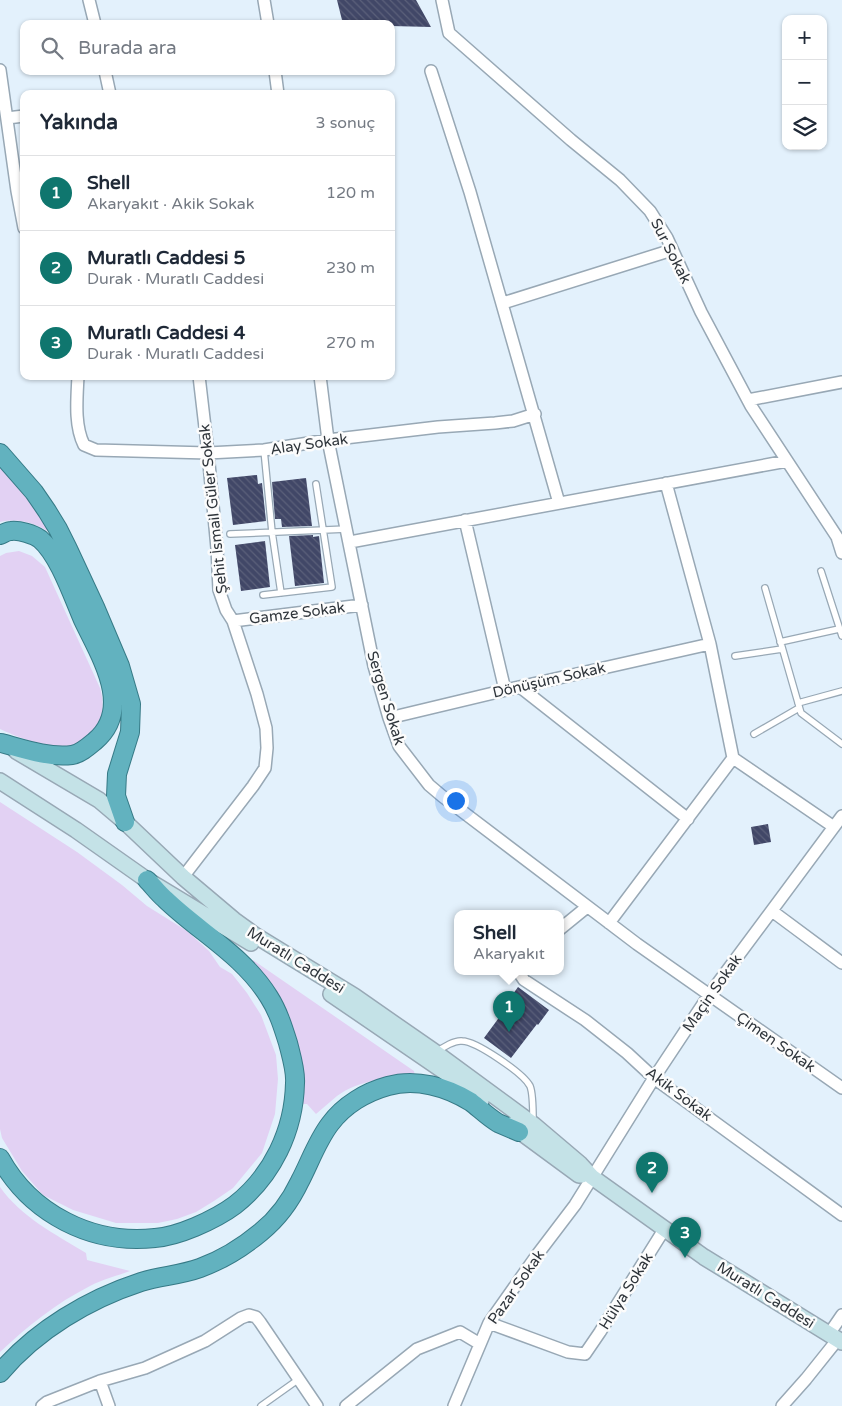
<!DOCTYPE html>
<html lang="tr">
<head>
<meta charset="utf-8">
<style>
	body { margin:0; font-family:"Varela Round",sans-serif; background:#f2f2f3; color:#1f2937 }
	.controls { position:absolute; right:15px; top:15px; display:grid; overflow:hidden; border-radius:10px; box-shadow:0 1px 4px #0004 }
	.controls button { width:45px; height:45px; display:grid; place-items:center; padding:0; border:0; border-bottom:1px solid #e0e1e3; background:#fff; color:#1f2937; font:25px sans-serif }
	.you { position:absolute; left:455px; top:800px; width:18px; height:18px; margin:-12px; border:4px solid #fff; border-radius:50%; background:#1a73e8; box-shadow:0 0 0 8px #1a73e833 }
	.badge { display:grid; place-items:center; width:32px; height:32px; border-radius:50%; background:#0f766e; color:#fff; font-size:16px; font-weight:700 }
	.pin { position:absolute; translate:-50% -41px; filter:drop-shadow(0 1px 2px #0008) }
	.pin::after { content:''; position:absolute; top:26px; width:18px; height:15px; background:inherit; clip-path:polygon(0 0,100% 0,50% 100%) }
	.popup { position:absolute; left:454px; top:910px; width:110px; height:65px; box-sizing:border-box; display:grid; place-content:center; border-radius:10px; background:#fff; filter:drop-shadow(0 1px 4px #0005); font-size:16px; white-space:nowrap; color:#747a83 }
	.popup b { font-size:19px; color:#1f2937 }
	.popup::after { content:''; position:absolute; left:50%; top:100%; margin-left:-10px; border:10px solid transparent; border-top-color:#fff }
	.list { margin:0; padding:0; list-style:none }
	h2 { display:flex; justify-content:space-between; align-items:center; height:65px; margin:0; padding:0 20px; font-size:21px }
	h2 small { font-size:16px; font-weight:400; color:#747a83 }
	.list li { display:grid; grid-template-columns:32px 1fr auto; gap:15px; align-items:center; box-sizing:border-box; height:75px; padding:0 20px; border-top:1px solid #e0e1e3 }
	.list b { display:block; font-size:19px; white-space:nowrap }
	.list p { margin:0; font-size:16px; white-space:nowrap; color:#747a83 }
	.list em { font-size:16px; font-style:normal; color:#747a83 }
	.icon { flex:none; width:28px; height:28px; fill:none; stroke:currentColor; stroke-width:2; stroke-linecap:round; stroke-linejoin:round }
	.map { position:relative; flex:none; width:842px; height:1406px; overflow:hidden }
	.search { position:absolute; background:#fff; box-shadow:0 1px 4px #0004; left:20px; top:20px; width:375px; height:55px; display:flex; align-items:center; gap:12px; box-sizing:border-box; padding:0 18px; border-radius:10px; color:#747a83; font-size:19px }
	.panel { position:absolute; background:#fff; box-shadow:0 1px 4px #0004; left:20px; top:90px; width:375px; height:290px; border-radius:10px }
	.map>svg:first-child { display:block }
	.green { fill:#e2d1f3 }
	.building { fill:url(#building-back-hatch) }
	.lines { fill:none; stroke-linecap:round; stroke-linejoin:round }
	.service-casing { stroke:#98a8b5; stroke-width:8 }
	.minor-casing { stroke:#98a8b5; stroke-width:14 }
	.secondary-casing { stroke:#98a8b5; stroke-width:18 }
	.trunk-casing { stroke:#367a86; stroke-width:20 }
	.service { stroke:#fff; stroke-width:5.5 }
	.minor { stroke:#fff; stroke-width:11 }
	.secondary { stroke:#c4e2e7; stroke-width:15 }
	.trunk { stroke:#62b2bf; stroke-width:18 }
	.labels { text-anchor:middle; stroke-width:5; stroke-linejoin:round; paint-order:stroke }
	.street-label { font-size:15px; fill:#2f353b; stroke:#fcfcfc }
</style>
</head>
<body>
<div class="map">
<svg width="842" height="1406" viewBox="0 0 842 1406">
	<defs>
		<pattern id="building-back-hatch" width="6" height="6" patternUnits="userSpaceOnUse" patternTransform="scale(1.25)"><rect width="6" height="6" fill="#414767"/><path d="M-1 5l2 2M0 0l6 6M5-1l2 2" fill="none" stroke="#5b607a"/></pattern>
	</defs>
	<rect width="100%" height="100%" fill="#e3f1fc"/>
	<path class="green" d="M0,463L5,468L57,536C38,525 22,517 0,522Z
		M19,551L32,556L45,567L100,688C104,701 104,717 95,728C91,734 85,741 79,745C60,755 18,737 0,729V556L6,553Z
		M0,802L77,852L122,885L147,906L187,931L209,951L220,967L232,974L247,993L261,1015L276,1055L278,1079L275,1114L262,1153L233,1188L214,1201L196,1212L177,1219L158,1223H116L73,1210L43,1195L22,1171L2,1138L0,1129Z
		M253,960L414,1071L415,1076C389,1077 359,1080 337,1096C330,1102 323,1108 316,1114L307,1104H300V1063L250,966Z
		M0,1187C21,1217 55,1234 86,1253L87,1260L130,1271C117,1276 103,1279 90,1286C55,1304 29,1325 0,1352Z"/>
	<path class="building" d="M337,0H416L431,27L391,26V24H343Z
		M257,475L258,484L262,483L266,521L233,525L227,478Z
		M306,478L312,526L282,527L281,519H275L272,482Z
		M313,535V537L319,536L324,583L295,586L289,536Z
		M265,541L270,587L241,591L235,545Z
		M768,824L771,842L754,845L751,827Z
		M518,987L549,1010L538,1025L537,1024L511,1058L484,1038L509,1004L507,1002Z"/>
	<g class="lines">
		<g class="service-casing">
			<path id="service" d="M264,450L272,532L281,593
				M230,534L347,529
				M821,571L842,636
				M765,588L801,713L842,744
				M263,595L332,587L316,484
				M780,642L839,629
				M735,656L782,649
				M798,703L842,691
				M754,734L799,708
				M437,1052C443,1047 455,1040 462,1041C476,1041 523,1073 530,1086C533,1093 533,1112 533,1121
				M261,1406L299,1379"/>
		</g>
		<g class="minor-casing">
			<path id="minor" d="M89,0L95,24
				M264,0L268,24
				M442,0L449,33L571,140L620,180L650,211L667,238L701,312L751,406L837,537L842,553
				M0,70L17,191L24,228
				M105,71L110,94
				M275,71L278,94
				M431,71L470,192L559,503
				M7,118L24,116
				M503,303L672,250
				M78,376C77,398 74,425 84,445L96,450L208,453L264,450L328,440L438,427L495,423L513,421L535,414
				M320,376L328,440L374,666L389,718L399,746L429,785L442,796L637,944L842,1088
				M748,400L842,382
				M465,520L505,690
				M350,542L787,461
				M233,621L362,605
				M520,687L688,819
				M389,718L510,689L710,644
				M733,758L834,827
				M183,877L253,786L265,768L267,748L266,728L257,694L233,621L226,610L219,590L217,548L208,453L199,376
				M772,911L842,963
				M609,923L733,758L710,644L666,483
				M560,929L587,907
				M518,971L524,980L585,1020L627,1053L654,1078L842,1215
				M489,1323L568,1352L585,1354L600,1332L665,1228
				M829,1334L842,1315
				M100,1381L109,1406
				M42,1406L47,1402L100,1381L145,1368L205,1341L241,1318L249,1315L256,1317L260,1322L317,1406
				M346,1406L417,1349L460,1332L480,1344
				M454,1406L489,1323L537,1255L575,1205L654,1078L709,995L842,816
				M782,1406L806,1379L838,1339"/>
		</g>
		<g class="secondary-casing">
			<path id="secondary" d="M16,751L99,800L125,822L183,877L234,920L256,936L354,996L436,1053L534,1125L580,1164L592,1177L704,1257L842,1342
				M0,781L76,830L147,880L251,943
				M331,994L448,1074L481,1101
				M511,1125L579,1175H582"/>
		</g>
		<g class="trunk-casing">
			<path id="trunk" d="M0,453L34,492L47,511L58,529L68,549L95,607L120,666L131,704L130,732L117,774L116,796L125,822
				M0,535C3,534 7,531 11,531C19,530 33,534 40,539C59,555 73,597 83,620C100,656 134,708 95,741C89,746 80,754 72,755C49,758 23,749 1,743
				M0,1158C31,1214 92,1245 155,1238C169,1237 183,1232 195,1227C209,1221 223,1214 235,1205C272,1176 294,1131 295,1083C296,1071 291,1055 288,1043C283,1027 278,1011 269,997C243,955 199,932 165,899C158,893 153,886 147,880
				M0,1373C36,1330 89,1299 141,1282C160,1276 181,1275 200,1268C222,1260 243,1247 261,1232C277,1219 291,1200 300,1181C310,1162 317,1141 330,1124C344,1105 366,1092 388,1086C416,1078 447,1087 471,1102C480,1109 488,1117 498,1123C505,1126 512,1129 519,1132"/>
		</g>
		<use href="#service" class="service"/>
		<use href="#minor" class="minor"/>
		<use href="#secondary" class="secondary"/>
		<use href="#trunk" class="trunk"/>
	</g>
	<g class="labels">
		<g class="street-label">
			<text transform="translate(671 251) rotate(63)" y="5">Sur Sokak</text>
			<text transform="translate(309 444) rotate(-8)" y="5">Alay Sokak</text>
			<text transform="translate(213 509) rotate(-96)" y="5">Şehit İsmail Güler Sokak</text>
			<text transform="translate(297 613) rotate(-7)" y="5">Gamze Sokak</text>
			<text transform="translate(549 680) rotate(-13)" y="5">Dönüşüm Sokak</text>
			<text transform="translate(386 698) rotate(73)" y="5">Sergen Sokak</text>
			<text transform="translate(296 960) rotate(32)" y="5">Muratlı Caddesi</text>
			<text transform="translate(712 993) rotate(-55)" y="5">Maçin Sokak</text>
			<text transform="translate(776 1042) rotate(35)" y="5">Çimen Sokak</text>
			<text transform="translate(679 1094) rotate(37)" y="5">Akik Sokak</text>
			<text transform="translate(516 1287) rotate(-55)" y="5">Pazar Sokak</text>
			<text transform="translate(626 1291) rotate(-58)" y="5">Hülya Sokak</text>
			<text transform="translate(766 1295) rotate(32)" y="5">Muratlı Caddesi</text>
		</g>
	</g>
</svg>
<div class="controls">
<button>+</button>
<button>−</button>
<button><svg class="icon" aria-label="layers" viewBox="0 0 24 24"><path d="M12 4l9 5-9 5-9-5zM3 14l9 5 9-5"/></svg></button>
</div>
<div class="you"></div>
<div class="pin badge" style="left:509px;top:1032px">1</div>
<div class="popup"><b>Shell</b>Akaryakıt</div>
<div class="pin badge" style="left:652px;top:1193px">2</div>
<div class="pin badge" style="left:685px;top:1258px">3</div>
<div class="search"><svg class="icon" aria-label="search" viewBox="0 0 24 24"><circle cx="10" cy="10" r="6"/><path d="M15 15l6 6"/></svg>Burada ara</div>
<section class="panel">
<h2>Yakında<small>3 sonuç</small></h2>
<ul class="list">
<li><span class="badge">1</span><div><b>Shell</b><p>Akaryakıt · Akik Sokak</p></div><em>120 m</em></li>
<li><span class="badge">2</span><div><b>Muratlı Caddesi 5</b><p>Durak · Muratlı Caddesi</p></div><em>230 m</em></li>
<li><span class="badge">3</span><div><b>Muratlı Caddesi 4</b><p>Durak · Muratlı Caddesi</p></div><em>270 m</em></li>
</ul>
</section>
</div>
</body>
</html>
